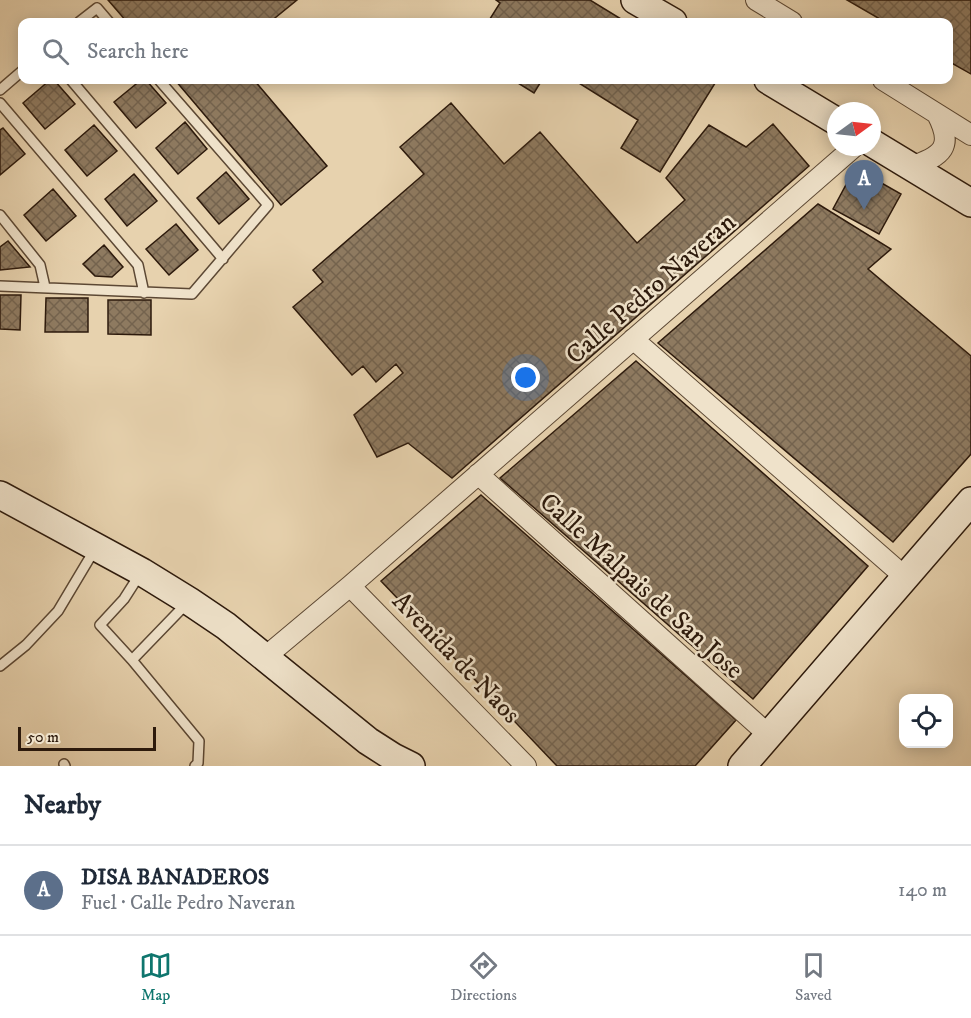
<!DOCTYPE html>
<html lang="en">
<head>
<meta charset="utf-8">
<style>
	body { margin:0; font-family:"IM FELL DW Pica",serif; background:#f6f6f7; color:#1f2937 }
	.controls { position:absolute; right:18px; bottom:18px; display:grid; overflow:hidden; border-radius:12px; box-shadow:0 3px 15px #0003 }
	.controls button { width:54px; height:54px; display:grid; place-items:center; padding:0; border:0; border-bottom:2px solid #e0e1e3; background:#fff; color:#1f2937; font:30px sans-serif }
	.compass { position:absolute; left:827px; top:102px; width:54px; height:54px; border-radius:50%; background:#fff; box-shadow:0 3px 15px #0003; rotate:75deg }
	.scale { position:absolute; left:18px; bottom:15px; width:138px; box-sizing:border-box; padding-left:6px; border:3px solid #2d1a0c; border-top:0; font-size:16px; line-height:21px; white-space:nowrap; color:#2d1a0c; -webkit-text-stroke:4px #efe2ca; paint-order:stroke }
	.you { position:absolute; left:526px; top:378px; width:21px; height:21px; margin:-15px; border:4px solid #fff; border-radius:50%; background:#1a73e8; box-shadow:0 0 0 9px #1a73e833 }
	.badge { display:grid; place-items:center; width:39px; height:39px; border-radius:50%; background:#0f766e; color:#fff; font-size:20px; font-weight:700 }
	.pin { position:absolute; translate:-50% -50px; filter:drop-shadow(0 2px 3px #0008) }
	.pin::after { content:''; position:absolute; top:32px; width:21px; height:18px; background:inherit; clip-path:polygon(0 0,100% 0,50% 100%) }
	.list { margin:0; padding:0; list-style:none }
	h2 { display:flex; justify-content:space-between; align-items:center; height:78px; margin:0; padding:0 24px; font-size:26px }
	h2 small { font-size:20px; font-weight:400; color:#747a83 }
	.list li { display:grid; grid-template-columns:39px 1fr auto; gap:18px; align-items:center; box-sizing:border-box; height:90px; padding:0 24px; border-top:2px solid #e0e1e3 }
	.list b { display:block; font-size:22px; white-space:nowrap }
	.list p { margin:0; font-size:20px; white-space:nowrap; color:#747a83 }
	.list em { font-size:20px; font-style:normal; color:#747a83 }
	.icon { flex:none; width:33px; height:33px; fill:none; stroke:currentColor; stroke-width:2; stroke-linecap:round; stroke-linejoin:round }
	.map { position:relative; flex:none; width:971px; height:766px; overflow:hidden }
	.search { position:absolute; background:#fff; box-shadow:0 3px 15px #0003; left:18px; right:18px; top:18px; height:66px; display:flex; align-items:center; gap:15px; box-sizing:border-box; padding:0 21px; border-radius:12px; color:#747a83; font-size:22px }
	.sheet { height:168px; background:#fff }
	nav { display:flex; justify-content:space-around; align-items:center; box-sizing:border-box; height:84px; border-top:2px solid #e0e1e3; background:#fff; font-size:16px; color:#747a83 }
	nav a { display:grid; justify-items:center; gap:3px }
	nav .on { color:#0f766e }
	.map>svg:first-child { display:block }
	.building { fill:url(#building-cross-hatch); stroke:#2d1a0c; stroke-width:1.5 }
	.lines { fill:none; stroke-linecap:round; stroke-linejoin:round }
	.service-casing { stroke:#5c4834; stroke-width:12 }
	.minor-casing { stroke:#5c4834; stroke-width:22 }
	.secondary-casing { stroke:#2d1a0c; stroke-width:30 }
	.service { stroke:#efe2ca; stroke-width:9 }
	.minor { stroke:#efe2ca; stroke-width:20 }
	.secondary { stroke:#efe2ca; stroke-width:27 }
	.labels { text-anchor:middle; stroke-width:5; stroke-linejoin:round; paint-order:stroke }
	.street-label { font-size:26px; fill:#2d1a0c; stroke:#efe2ca }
</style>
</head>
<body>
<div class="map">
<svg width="971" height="766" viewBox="0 0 971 766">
	<defs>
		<pattern id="building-cross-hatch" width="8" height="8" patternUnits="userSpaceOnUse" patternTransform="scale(1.5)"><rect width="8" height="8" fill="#8e7a60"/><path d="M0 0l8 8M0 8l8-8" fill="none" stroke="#74634e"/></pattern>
	</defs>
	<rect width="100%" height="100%" fill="#e7d2ae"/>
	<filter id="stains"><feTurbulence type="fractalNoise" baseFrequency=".00333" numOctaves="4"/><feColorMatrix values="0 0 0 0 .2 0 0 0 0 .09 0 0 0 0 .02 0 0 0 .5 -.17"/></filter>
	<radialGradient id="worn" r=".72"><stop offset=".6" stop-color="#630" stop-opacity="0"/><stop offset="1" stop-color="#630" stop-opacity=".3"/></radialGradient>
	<path class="building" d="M108,0H297L270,22H127Z
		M496,0H590L626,22H488L500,3Z
		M847,0H971V74L948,61V22H885Z
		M50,80H54L75,104L45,129L23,103Z
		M141,80H146L166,103L136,128L114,102Z
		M175,80H254L327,166L281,205Z
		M513,80H542L534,93Z
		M574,80H717L660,172L621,148L638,120Z
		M451,103L504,164L540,132L637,243L685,200L666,178L709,125L746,147L773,124L809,166L452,478L408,443L377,457L354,415L403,373L396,364L376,382L363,366L352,375L293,307L323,282L313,270L424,174L400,147Z
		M185,122L207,149L178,174L156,148Z
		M94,125L117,151L87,176L65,150Z
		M3,128L25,154L0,175V130Z
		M855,168L901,194L879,234L833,209Z
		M226,172L249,199L219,224L197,198Z
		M134,174L157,201L127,226L105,199Z
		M53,189L76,216L46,241L24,215Z
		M818,204L891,249L868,269L971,356V454L893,542L658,343Z
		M176,224L198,250L169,275L146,249Z
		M8,241L30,267L0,270V247Z
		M104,245L123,267L112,277L95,276L83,264Z
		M0,295H21L20,330L0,329Z
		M46,298H88V332H45Z
		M108,300H151V335L108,334Z
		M636,361L868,566L753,699L500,478Z
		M481,495L736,720L695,766H557L381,581Z"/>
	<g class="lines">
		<g class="service-casing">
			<path id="service" d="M79,22L97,8L109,22
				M71,80L223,259
				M0,90L22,71
				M0,103L138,265L144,293
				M0,215L40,265L45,287
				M0,286L192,294L268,205L159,80
				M140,574L124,599L100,625L132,660L188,602
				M132,660L199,741L198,763L195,766
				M0,666L26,645L58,611L95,549
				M64,764L65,766"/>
		</g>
		<g class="minor-casing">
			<path id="minor" d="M756,0L792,22
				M883,80L971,135
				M910,167C943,156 954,147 937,114
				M633,339L905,577
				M478,474L770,736
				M350,586L526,766
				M264,658L350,586L854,147"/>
		</g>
		<g class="secondary-casing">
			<path id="secondary" d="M635,0L673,22
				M768,80L836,121
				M872,143L971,203
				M0,495L142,572L189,601L226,626L368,741L393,757L411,766
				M742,766L971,501"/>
		</g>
		<use href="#service" class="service"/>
		<use href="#minor" class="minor"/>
		<use href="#secondary" class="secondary"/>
	</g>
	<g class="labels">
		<g class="street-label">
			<text transform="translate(650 288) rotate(-41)" y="9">Calle Pedro Naveran</text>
			<text transform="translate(642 585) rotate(42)" y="9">Calle Malpais de San Jose</text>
			<text transform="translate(457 657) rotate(46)" y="9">Avenida de Naos</text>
		</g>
	</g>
	<rect width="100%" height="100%" filter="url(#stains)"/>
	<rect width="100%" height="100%" fill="url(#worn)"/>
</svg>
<div class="controls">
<button><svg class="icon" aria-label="locate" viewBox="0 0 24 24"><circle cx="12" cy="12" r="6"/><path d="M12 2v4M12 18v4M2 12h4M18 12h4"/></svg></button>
</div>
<svg class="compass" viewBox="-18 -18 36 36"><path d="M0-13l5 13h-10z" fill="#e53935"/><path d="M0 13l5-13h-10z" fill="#747a83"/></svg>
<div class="scale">50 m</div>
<div class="you"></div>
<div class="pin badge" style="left:864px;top:210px;background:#5c6f8a">A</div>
<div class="search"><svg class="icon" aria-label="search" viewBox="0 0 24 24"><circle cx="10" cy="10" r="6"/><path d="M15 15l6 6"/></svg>Search here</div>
</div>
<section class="sheet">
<h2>Nearby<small></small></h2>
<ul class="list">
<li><span class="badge" style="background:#5c6f8a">A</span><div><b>DISA BANADEROS</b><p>Fuel · Calle Pedro Naveran</p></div><em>140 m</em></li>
</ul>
</section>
<nav>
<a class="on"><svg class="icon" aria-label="map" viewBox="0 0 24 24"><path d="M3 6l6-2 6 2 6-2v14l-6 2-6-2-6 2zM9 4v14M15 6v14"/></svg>Map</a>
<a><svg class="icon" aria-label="directions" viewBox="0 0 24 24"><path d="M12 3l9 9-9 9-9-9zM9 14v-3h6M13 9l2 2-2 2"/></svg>Directions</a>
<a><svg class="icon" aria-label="saved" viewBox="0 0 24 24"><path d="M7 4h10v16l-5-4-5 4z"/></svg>Saved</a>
</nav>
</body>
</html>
